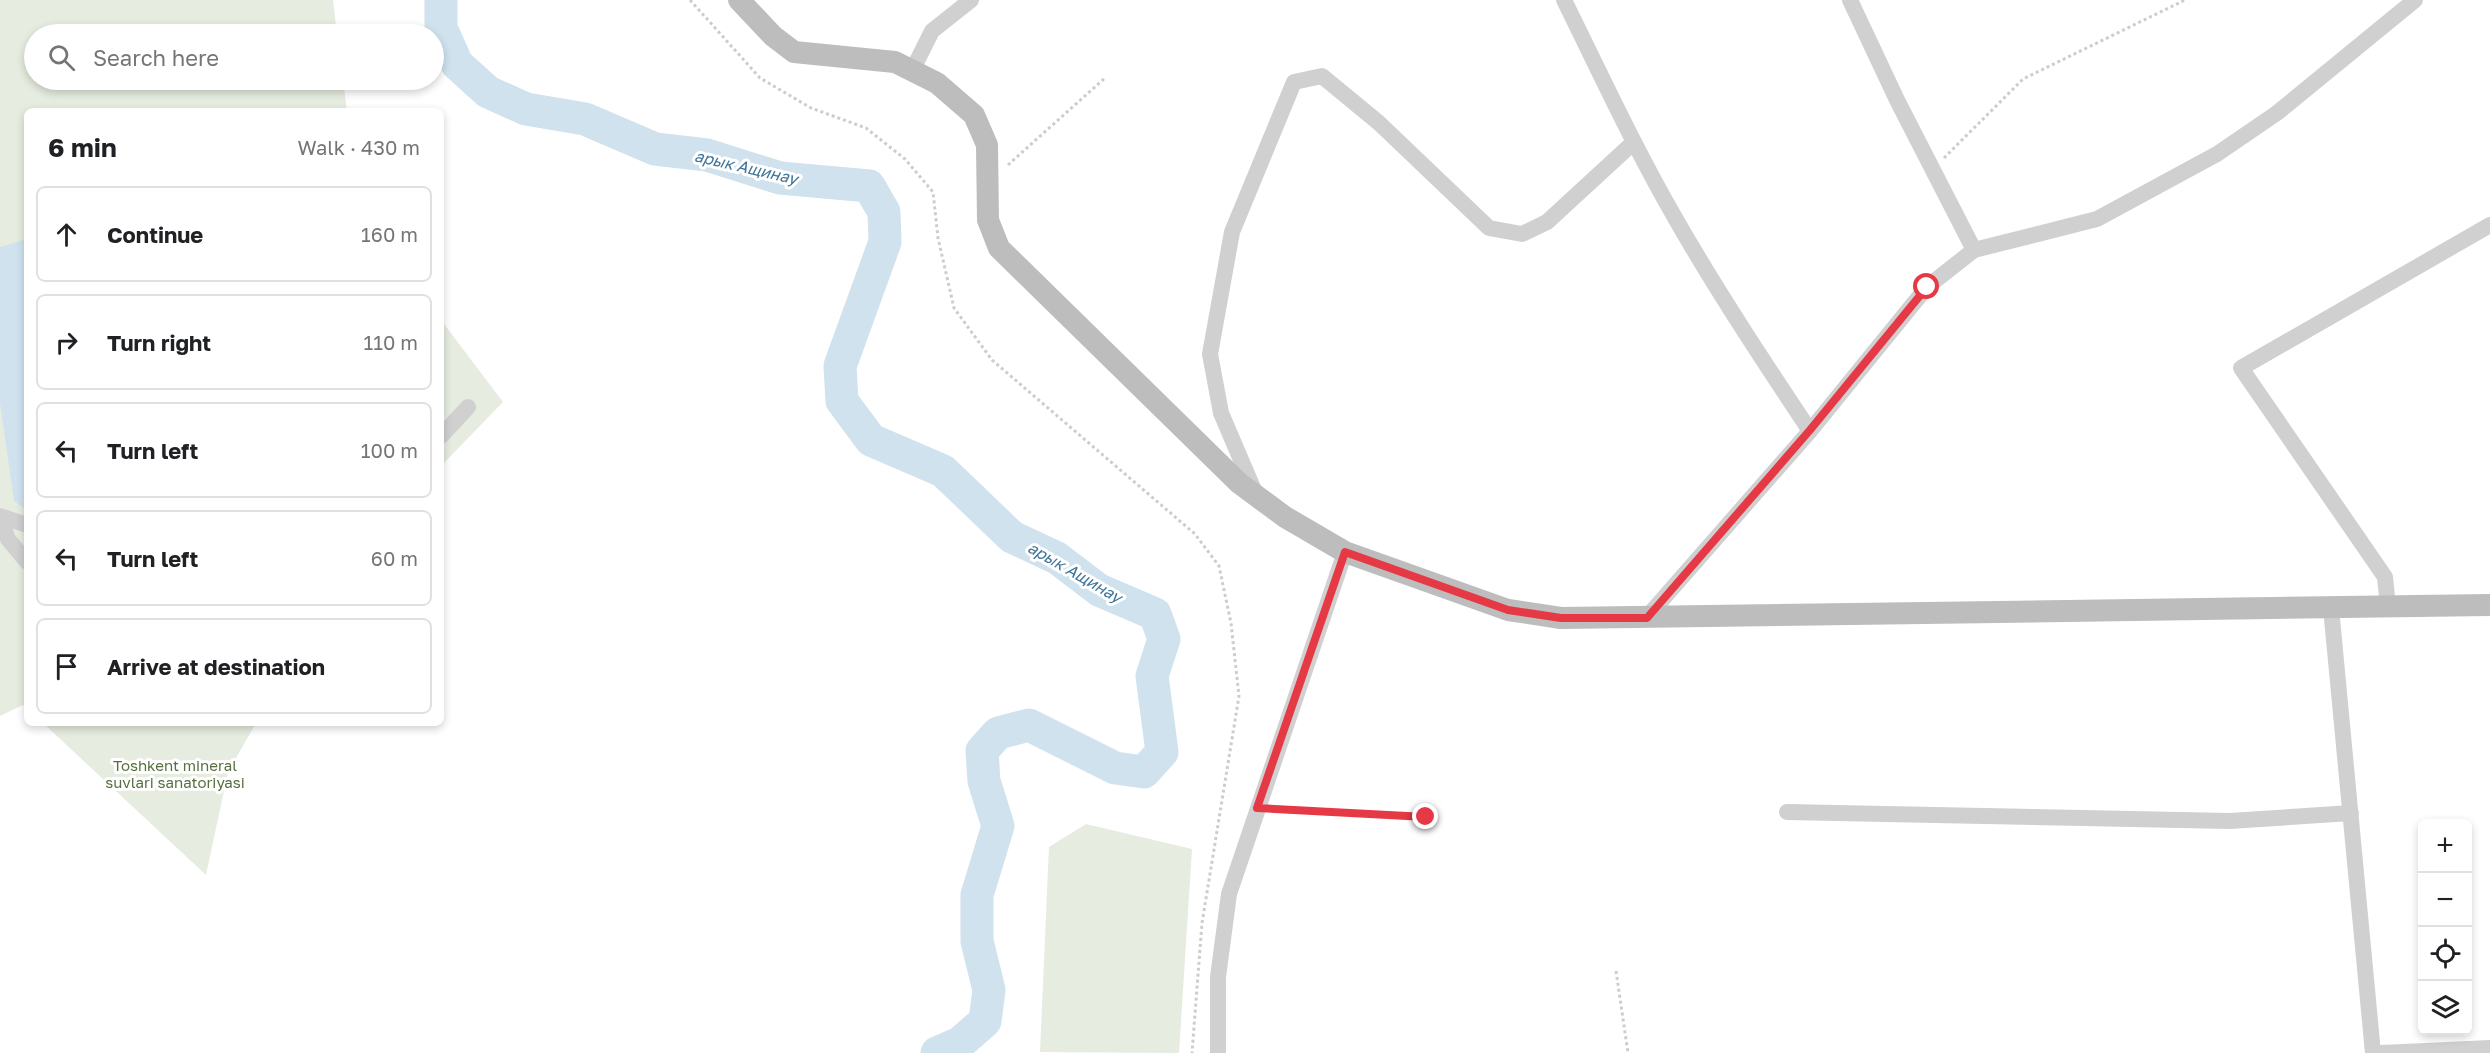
<!DOCTYPE html>
<html lang="en">
<head>
<meta charset="utf-8">
<style>
	body { margin:0; font-family:"Golos Text",sans-serif; background:#f2f2f2; color:#202124 }
	.controls { position:absolute; right:18px; bottom:18px; display:grid; overflow:hidden; border-radius:9px; box-shadow:0 3px 9px #0003 }
	.controls button { width:54px; height:54px; display:grid; place-items:center; padding:0; border:0; border-bottom:2px solid #e0e0e0; background:#fff; color:#202124; font:30px sans-serif }
	.stop { position:absolute; width:18px; height:18px; margin:-14px; border:4px solid #e63946; border-radius:50%; background:#fff }
	.stop.end { background:#e63946; border-color:#fff; box-shadow:0 2px 6px #0008 }
	.list { margin:0; padding:0; list-style:none }
	h2 { display:flex; justify-content:space-between; align-items:center; height:78px; margin:0; padding:0 24px; font-size:26px }
	h2 small { font-size:20px; font-weight:400; color:#757577 }
	.list li { display:grid; grid-template-columns:39px 1fr auto; gap:18px; align-items:center; box-sizing:border-box; height:96px; margin:0 12px 12px; padding:0 12px; border:2px solid #e0e0e0; border-radius:9px }
	.list b { display:block; font-size:22px; white-space:nowrap }
	.list em { font-size:20px; font-style:normal; color:#757577 }
	.icon { flex:none; width:33px; height:33px; fill:none; stroke:currentColor; stroke-width:2; stroke-linecap:round; stroke-linejoin:round }
	.map { position:relative; flex:none; width:2490px; height:1053px; overflow:hidden }
	.search { position:absolute; background:#fff; box-shadow:0 3px 9px #0003; left:24px; top:24px; width:420px; height:66px; display:flex; align-items:center; gap:15px; box-sizing:border-box; padding:0 21px; border-radius:33px; color:#757577; font-size:22px }
	.panel { position:absolute; background:#fff; box-shadow:0 3px 9px #0003; left:24px; top:108px; width:420px; height:618px; border-radius:9px }
	.map>svg:first-child { display:block }
	.green { fill:#e6ecdf }
	.water { fill:#cfe2ee }
	.lines { fill:none; stroke-linecap:round; stroke-linejoin:round }
	.river { stroke:#cfe2ee; stroke-width:33 }
	.path { stroke:#cdcdcd; stroke-width:3; stroke-dasharray:3 3; stroke-linecap:butt }
	.minor { stroke:#d0d0d0; stroke-width:16 }
	.secondary { stroke:#bdbdbd; stroke-width:22 }
	.route { stroke:#e63946; stroke-width:8 }
	.labels { text-anchor:middle; stroke-width:6; stroke-linejoin:round; paint-order:stroke }
	.park-label { font-size:15px; fill:#56703f; stroke:#fff }
	.water-label { font-size:16px; font-style:italic; fill:#3f7597; stroke:#fff }
</style>
</head>
<body>
<div class="map">
<svg width="2490" height="1053" viewBox="0 0 2490 1053">
	<rect width="100%" height="100%" fill="#fff"/>
	<path class="green" d="M0,0H333L337,34H34V80H343L347,111H27V709L23,705L0,716Z
		M441,320L503,402L441,466Z
		M43,723H256L228,772L206,875Z
		M1086,824L1192,849L1179,1053L1040,1052L1049,847Z"/>
	<path class="water" d="M27,239V510L14,501L0,403V247Z"/>
	<g class="lines">
		<path class="river" d="M441,0V28L457,64L488,92L526,109L585,119L655,149L707,155L780,178L869,186L884,212L885,242L840,366L842,401L871,440L943,471L1012,537L1057,558L1099,590L1155,614L1164,639L1152,676L1162,752L1144,772L1115,768L1029,725L998,733L982,751L984,781L998,826L977,895V941L989,990L985,1021L960,1043L937,1053"/>
		<path class="path" d="M690,0L760,78L811,108L866,128L905,159L933,192L938,238L954,308L992,360L1195,534L1219,566L1231,623L1239,696L1202,923L1192,1053
			M1944,158L2023,79L2185,0
			M1008,165L1106,77
			M1277,809L1426,817
			M1616,971L1628,1053"/>
		<path class="minor" d="M1564,0C1601,75 1636,151 1678,223C1719,294 1764,362 1810,431
			M1850,0L1897,100L1974,250
			M912,71L932,31L971,0
			M441,436L468,407
			M1256,495L1221,413L1210,354L1232,232L1294,82L1322,76L1379,123L1489,228L1522,234L1547,222L1634,142
			M0,516L27,525
			M0,518L8,539L27,562
			M2388,607L2385,577L2241,368L2490,225
			M2331,608L2373,1053
			M1647,617L1810,431L1927,287L1974,250L2097,219L2217,154L2277,113L2415,0
			M1787,812L2230,821L2351,813
			M1218,1053V977L1229,894L1345,552
			M2381,1053L2490,1048"/>
		<path class="secondary" d="M739,0L773,36L794,52L895,62L937,83L974,115L987,145L988,220L999,248L1239,483L1285,517L1345,552L1508,610L1561,618L2490,605"/>
	</g>
	<g class="lines">
		<path class="route" d="M1426,817L1257,808L1345,552L1508,610L1561,618H1647L1810,430L1927,287"/>
	</g>
	<g class="labels">
		<g class="park-label">
			<text x="175" y="771">Toshkent mineral<tspan x="175" dy="17">suvlari sanatoriyasi</tspan></text>
		</g>
		<g class="water-label">
			<text transform="translate(746 167) rotate(13)" y="6">арык Ащинау</text>
			<text transform="translate(1075 572) rotate(30)" y="6">арык Ащинау</text>
		</g>
	</g>
</svg>
<div class="controls">
<button>+</button>
<button>−</button>
<button><svg class="icon" aria-label="locate" viewBox="0 0 24 24"><circle cx="12" cy="12" r="6"/><path d="M12 2v4M12 18v4M2 12h4M18 12h4"/></svg></button>
<button><svg class="icon" aria-label="layers" viewBox="0 0 24 24"><path d="M12 4l9 5-9 5-9-5zM3 14l9 5 9-5"/></svg></button>
</div>
<div class="stop" style="left:1927px;top:287px"></div>
<div class="stop end" style="left:1426px;top:817px"></div>
<div class="search"><svg class="icon" aria-label="search" viewBox="0 0 24 24"><circle cx="10" cy="10" r="6"/><path d="M15 15l6 6"/></svg>Search here</div>
<section class="panel">
<h2>6 min<small>Walk · 430 m</small></h2>
<ul class="list">
<li><svg class="icon" aria-label="ahead" viewBox="0 0 24 24"><path d="M12 20V5M6 11l6-6 6 6"/></svg><div><b>Continue</b></div><em>160 m</em></li>
<li><svg class="icon" aria-label="right" viewBox="0 0 24 24"><path d="M7 20v-9h11M14 6l5 5-5 5"/></svg><div><b>Turn right</b></div><em>110 m</em></li>
<li><svg class="icon" aria-label="left" viewBox="0 0 24 24"><path d="M17 20v-9H6M10 6l-5 5 5 5"/></svg><div><b>Turn left</b></div><em>100 m</em></li>
<li><svg class="icon" aria-label="left" viewBox="0 0 24 24"><path d="M17 20v-9H6M10 6l-5 5 5 5"/></svg><div><b>Turn left</b></div><em>60 m</em></li>
<li><svg class="icon" aria-label="arrive" viewBox="0 0 24 24"><path d="M6 21V4h12l-3 4 3 4H6"/></svg><div><b>Arrive at destination</b></div></li>
</ul>
</section>
</div>
</body>
</html>
